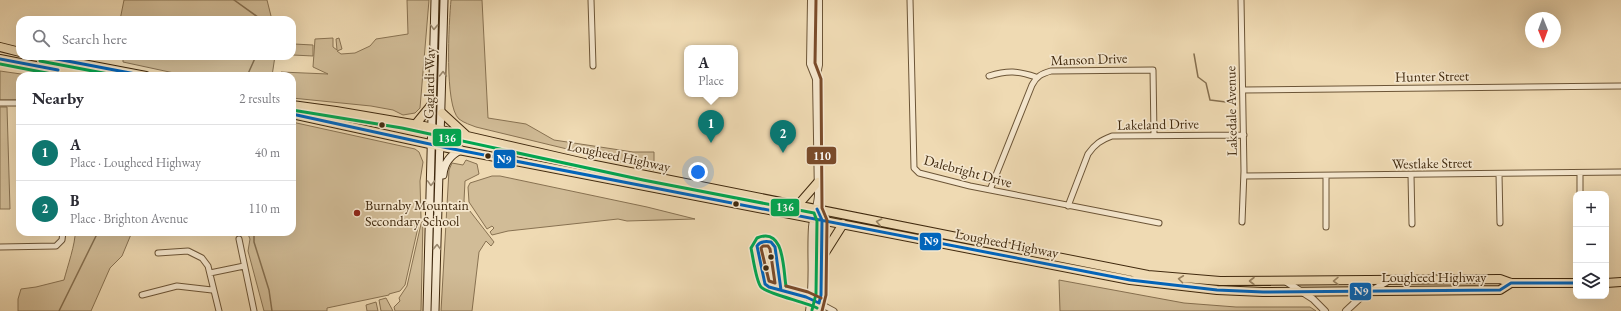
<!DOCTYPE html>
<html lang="en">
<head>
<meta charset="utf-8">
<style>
	body { margin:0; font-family:"EB Garamond",serif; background:#f2f2f3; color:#2b2b33 }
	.controls { position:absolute; right:12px; bottom:12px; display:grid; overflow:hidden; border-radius:8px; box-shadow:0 4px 16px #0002 }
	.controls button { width:36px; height:36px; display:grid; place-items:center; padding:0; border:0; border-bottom:1px solid #e1e1e2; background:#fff; color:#2b2b33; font:20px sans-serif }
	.compass { position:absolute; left:1525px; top:12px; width:36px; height:36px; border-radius:50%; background:#fff; box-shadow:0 4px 16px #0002; rotate:179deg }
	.you { position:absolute; left:698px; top:172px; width:14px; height:14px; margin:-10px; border:3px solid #fff; border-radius:50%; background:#1a73e8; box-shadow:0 0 0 6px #1a73e833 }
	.badge { display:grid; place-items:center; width:26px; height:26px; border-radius:50%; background:#0f766e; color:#fff; font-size:13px; font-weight:700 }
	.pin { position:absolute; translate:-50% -33px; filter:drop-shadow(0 1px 2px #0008) }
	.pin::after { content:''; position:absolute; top:21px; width:14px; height:12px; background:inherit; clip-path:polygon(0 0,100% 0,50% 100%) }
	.popup { position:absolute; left:684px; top:45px; width:54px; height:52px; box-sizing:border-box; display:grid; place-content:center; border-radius:8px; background:#fff; filter:drop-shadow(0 1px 3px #0005); font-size:13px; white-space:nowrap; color:#7c7c81 }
	.popup b { font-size:15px; color:#2b2b33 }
	.popup::after { content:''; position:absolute; left:50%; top:100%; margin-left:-8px; border:8px solid transparent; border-top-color:#fff }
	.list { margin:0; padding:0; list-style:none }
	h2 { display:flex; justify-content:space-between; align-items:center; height:52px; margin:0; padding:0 16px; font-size:17px }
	h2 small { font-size:13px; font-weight:400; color:#7c7c81 }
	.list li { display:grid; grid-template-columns:26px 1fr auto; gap:12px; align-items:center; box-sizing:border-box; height:56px; padding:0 16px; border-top:1px solid #e1e1e2 }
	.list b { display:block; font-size:15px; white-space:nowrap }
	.list p { margin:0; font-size:13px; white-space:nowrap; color:#7c7c81 }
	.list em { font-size:13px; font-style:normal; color:#7c7c81 }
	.icon { flex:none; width:22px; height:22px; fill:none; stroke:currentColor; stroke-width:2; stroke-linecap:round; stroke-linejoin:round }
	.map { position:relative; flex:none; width:1621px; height:311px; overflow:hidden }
	.search { position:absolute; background:#fff; box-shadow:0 4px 16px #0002; left:16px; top:16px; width:280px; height:44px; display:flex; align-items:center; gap:10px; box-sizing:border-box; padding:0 14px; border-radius:12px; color:#7c7c81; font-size:15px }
	.panel { position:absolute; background:#fff; box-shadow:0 4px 16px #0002; left:16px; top:72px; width:280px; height:164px; border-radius:12px }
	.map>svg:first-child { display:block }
	.green { fill:#d1bc97; stroke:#887252 }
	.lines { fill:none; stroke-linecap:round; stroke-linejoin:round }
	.stream { stroke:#866f4f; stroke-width:1.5 }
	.minor-casing { stroke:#6c5537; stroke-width:7 }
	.tertiary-casing { stroke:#6c5537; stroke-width:8 }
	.secondary-casing { stroke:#40290e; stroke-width:9 }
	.primary-casing { stroke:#40290e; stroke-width:10 }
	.minor { stroke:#f5e7ce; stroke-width:5 }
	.tertiary { stroke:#f5e7ce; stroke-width:6 }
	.secondary { stroke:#f5e7ce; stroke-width:7 }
	.primary { stroke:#efdab3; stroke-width:8 }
	.bus-1-casing { stroke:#f5e7ce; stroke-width:6 }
	.bus-2-casing { stroke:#f5e7ce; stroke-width:6 }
	.bus-3-casing { stroke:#f5e7ce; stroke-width:6 }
	.bus-1 { stroke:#0065bd; stroke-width:3 }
	.bus-2 { stroke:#00a651; stroke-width:3 }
	.bus-3 { stroke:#7a4b2a; stroke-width:3 }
	.oneway { stroke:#9a886e }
	.oneway2 { stroke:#988260 }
	.bus-dot { fill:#40290e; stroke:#f5e7ce; stroke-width:1.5 }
	.poi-dot { fill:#8f2418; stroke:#f5e7ce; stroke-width:1.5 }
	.labels { text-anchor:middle; stroke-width:3.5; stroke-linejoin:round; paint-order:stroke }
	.street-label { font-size:14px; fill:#40290e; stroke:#f5e7ce }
	.poi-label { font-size:14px; fill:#40290e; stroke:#f5e7ce; text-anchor:start }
	.line-badge { stroke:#f5e7ce; stroke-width:1.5 }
	.badge-label { font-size:11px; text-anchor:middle; font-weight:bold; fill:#fff }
</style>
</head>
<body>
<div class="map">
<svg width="1621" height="311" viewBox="0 0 1621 311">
	<rect width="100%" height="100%" fill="#efdab3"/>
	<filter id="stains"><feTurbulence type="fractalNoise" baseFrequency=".005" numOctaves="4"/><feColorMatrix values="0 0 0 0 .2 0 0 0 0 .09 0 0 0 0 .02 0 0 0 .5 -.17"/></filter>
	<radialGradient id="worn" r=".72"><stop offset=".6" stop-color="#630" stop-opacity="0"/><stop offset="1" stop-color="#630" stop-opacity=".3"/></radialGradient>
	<path class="green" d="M124,0H267L272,20H120Z
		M407,0H429L420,108L415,113L403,115L393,110L371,106L292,98V76H280L281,72L328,74L313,67L315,39L333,38V47L337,50L336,39L339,38L342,49L337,51L341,54L355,53L370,46L376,39L408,34Z
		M451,0H482L488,118L526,124L554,140L633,152H654V170L476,127C471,125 464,123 459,119C444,106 449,21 451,0Z
		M294,44L313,45V56L293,55Z
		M123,56H275L272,76H188L123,62Z
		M0,71L35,76H20V100H0Z
		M0,107H7L10,209H0Z
		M292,122L415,149L419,152L423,162L420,181L421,218L419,223L405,285L400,291L389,294V295L327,308V311H264L248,251L250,239L247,232H292Z
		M466,160L477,164L479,174L465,181L464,201L466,206L494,242L491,246L486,241L479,252L472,311H441L449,170L452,163L463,165Z
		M492,176H500L647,207L695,219L627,221L618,219L508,231L492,235L490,232L494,228L492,226L487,229L469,202L468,187L470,183Z
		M423,220L421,311H395L394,307L400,301L399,298L407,286L421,224Z
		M75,232H132L122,256L110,268L91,311H18V299L21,289L36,287L64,280C67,268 76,242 75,232Z
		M1059,280L1184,303L1236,307H1310L1316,311H1060Z
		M386,298L393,311H381L379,300Z
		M376,302L378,311H367L366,305Z"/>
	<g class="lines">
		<path class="stream" d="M234,0L262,20
			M1194,54L1198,77L1206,83L1210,100L1234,103
			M247,76L256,56
			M254,232V242L269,290L272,311
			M59,311L98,232"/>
		<g class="minor-casing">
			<path id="minor" d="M591,0L593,66
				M910,0L914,168L919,173L970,186L1159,223
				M1241,0L1244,171L1242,222
				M989,76C1008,70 1018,71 1036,77
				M1243,90L1621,86
				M0,103H20
				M1580,173V194
				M1499,174L1500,223
				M1411,175L1412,224
				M1244,176L1621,172
				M1326,176V227
				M990,190L1032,85C1037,76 1041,74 1051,71L1153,70L1154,135
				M1068,206L1088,154C1095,144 1101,140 1112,136L1244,135
				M239,239L254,311
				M0,247L56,246L62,240L63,232
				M158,253L188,251L202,258L208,266L219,311
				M210,273L244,266
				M142,295L177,286L212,290
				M819,303L834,311"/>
		</g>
		<g class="tertiary-casing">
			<path id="tertiary" d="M811,0L810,64L816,79
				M1285,281L1313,299L1325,311
				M809,311C814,283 810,255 812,227C813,216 817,207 818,196L816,79L819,65V0
				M817,311L821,295L822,220L817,209
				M1346,311L1361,297L1388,281"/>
		</g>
		<g class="secondary-casing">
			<path id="secondary" d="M443,175C444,163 450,155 461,150
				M427,311L435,0
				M435,311L444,0"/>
		</g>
		<g class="primary-casing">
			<path id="primary" d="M0,47L20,52
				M41,56L146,76
				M0,59L87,76
				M292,105L336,111L424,126L585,163L1148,275L1220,281L1500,279L1511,283H1576
				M442,113L467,136
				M292,114L448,148L1130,280L1217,290L1263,292L1500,290L1511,283
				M415,125L433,103
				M798,205L818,182
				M821,259L843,224
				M1606,283L1621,282"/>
		</g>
		<use href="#minor" class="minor"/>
		<use href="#tertiary" class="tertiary"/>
		<use href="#secondary" class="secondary"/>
		<use href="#primary" class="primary"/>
		<g class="bus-1-casing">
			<path id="bus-1" d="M41,56L146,76
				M0,59L58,70
				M292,114L448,148L1130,280L1217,290L1263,292L1500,290L1511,283H1576
				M781,290L775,247L771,242C765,241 760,241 757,246L765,284L769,287L806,297L819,303L821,295L822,220L817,209"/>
		</g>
		<g class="bus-2-casing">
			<path id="bus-2" d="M40,61L119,76
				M0,64L57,75
				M292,110L402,128L643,180L814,213L817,221L816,294L812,310
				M786,286C783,270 785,226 757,238L751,248C753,257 756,281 761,287C767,294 806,302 817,308"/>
		</g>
		<g class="bus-3-casing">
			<path id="bus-3" d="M816,0L815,63L821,79L822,208L827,220L826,295L822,311
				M763,246H768L770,249L775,283L769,281L761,248Z
				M786,286L808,292L821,298"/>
		</g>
		<use href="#bus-1" class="bus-1"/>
		<use href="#bus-2" class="bus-2"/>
		<use href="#bus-3" class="bus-3"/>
	</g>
	<defs><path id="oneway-chevron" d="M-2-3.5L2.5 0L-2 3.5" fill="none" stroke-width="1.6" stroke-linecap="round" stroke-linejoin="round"/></defs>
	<g class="oneway">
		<use href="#oneway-chevron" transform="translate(434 27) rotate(92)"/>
		<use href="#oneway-chevron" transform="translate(443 74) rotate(-89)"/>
		<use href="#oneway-chevron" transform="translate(431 183) rotate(92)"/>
		<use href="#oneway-chevron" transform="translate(437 247) rotate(-88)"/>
	</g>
	<g class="oneway2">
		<use href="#oneway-chevron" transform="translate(879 222) rotate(-168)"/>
		<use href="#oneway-chevron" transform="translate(1181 279) rotate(-173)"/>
		<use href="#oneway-chevron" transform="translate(1252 281) rotate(-180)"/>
		<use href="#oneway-chevron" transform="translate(1336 281) rotate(179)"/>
	</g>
	<g class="bus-dot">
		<circle cx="382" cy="125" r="3.5"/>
		<circle cx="488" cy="156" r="3.5"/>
		<circle cx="736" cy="204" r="3.5"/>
		<circle cx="771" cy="257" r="3.5"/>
		<circle cx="766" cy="268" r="3.5"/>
	</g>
	<circle class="poi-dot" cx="357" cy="213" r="4"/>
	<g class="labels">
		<g class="street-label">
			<text transform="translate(1089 59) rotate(-2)" y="5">Manson Drive</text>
			<text transform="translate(1432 76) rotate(-1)" y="5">Hunter Street</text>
			<text transform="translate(429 83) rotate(-89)" y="5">Gaglardi Way</text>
			<text transform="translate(1231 111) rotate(-91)" y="5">Lakedale Avenue</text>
			<text transform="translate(1158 124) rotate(-1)" y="5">Lakeland Drive</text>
			<text transform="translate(619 156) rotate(12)" y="5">Lougheed Highway</text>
			<text transform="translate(1432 163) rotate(-1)" y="5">Westlake Street</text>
			<text transform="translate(968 171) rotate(15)" y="5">Dalebright Drive</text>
			<text transform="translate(1007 243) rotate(11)" y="5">Lougheed Highway</text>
			<text x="1434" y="282">Lougheed Highway</text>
		</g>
		<g class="poi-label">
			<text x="365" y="210">Burnaby Mountain<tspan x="365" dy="16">Secondary School</tspan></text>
		</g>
	</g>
	<g class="line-badge">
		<rect x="432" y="128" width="30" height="19" rx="4" fill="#00a651"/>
		<rect x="806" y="146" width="31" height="19" rx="4" fill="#7a4b2a"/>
		<rect x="493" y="149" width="23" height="20" rx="4" fill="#0065bd"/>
		<rect x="770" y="198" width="30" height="19" rx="4" fill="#00a651"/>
		<rect x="919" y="232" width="23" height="19" rx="4" fill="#0065bd"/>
		<rect x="1349" y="282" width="23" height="19" rx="4" fill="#0065bd"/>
	</g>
	<g class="badge-label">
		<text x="447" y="142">136</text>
		<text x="822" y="160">110</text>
		<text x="504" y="163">N9</text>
		<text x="785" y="211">136</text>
		<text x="931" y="245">N9</text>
		<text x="1361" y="295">N9</text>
	</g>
	<rect width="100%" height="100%" filter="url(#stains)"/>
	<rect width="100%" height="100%" fill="url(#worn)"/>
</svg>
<div class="controls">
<button>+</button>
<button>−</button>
<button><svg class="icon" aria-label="layers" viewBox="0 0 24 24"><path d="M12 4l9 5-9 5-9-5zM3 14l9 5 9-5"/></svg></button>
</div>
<svg class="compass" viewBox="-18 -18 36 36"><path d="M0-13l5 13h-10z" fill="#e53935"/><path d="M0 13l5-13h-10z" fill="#7c7c81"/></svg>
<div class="you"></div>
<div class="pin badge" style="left:711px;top:143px">1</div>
<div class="popup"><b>A</b>Place</div>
<div class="pin badge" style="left:783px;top:153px">2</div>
<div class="search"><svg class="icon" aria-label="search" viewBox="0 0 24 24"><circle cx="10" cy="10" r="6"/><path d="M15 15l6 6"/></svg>Search here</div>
<section class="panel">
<h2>Nearby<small>2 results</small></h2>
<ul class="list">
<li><span class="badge">1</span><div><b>A</b><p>Place · Lougheed Highway</p></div><em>40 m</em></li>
<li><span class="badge">2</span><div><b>B</b><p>Place · Brighton Avenue</p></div><em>110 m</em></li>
</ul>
</section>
</div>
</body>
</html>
